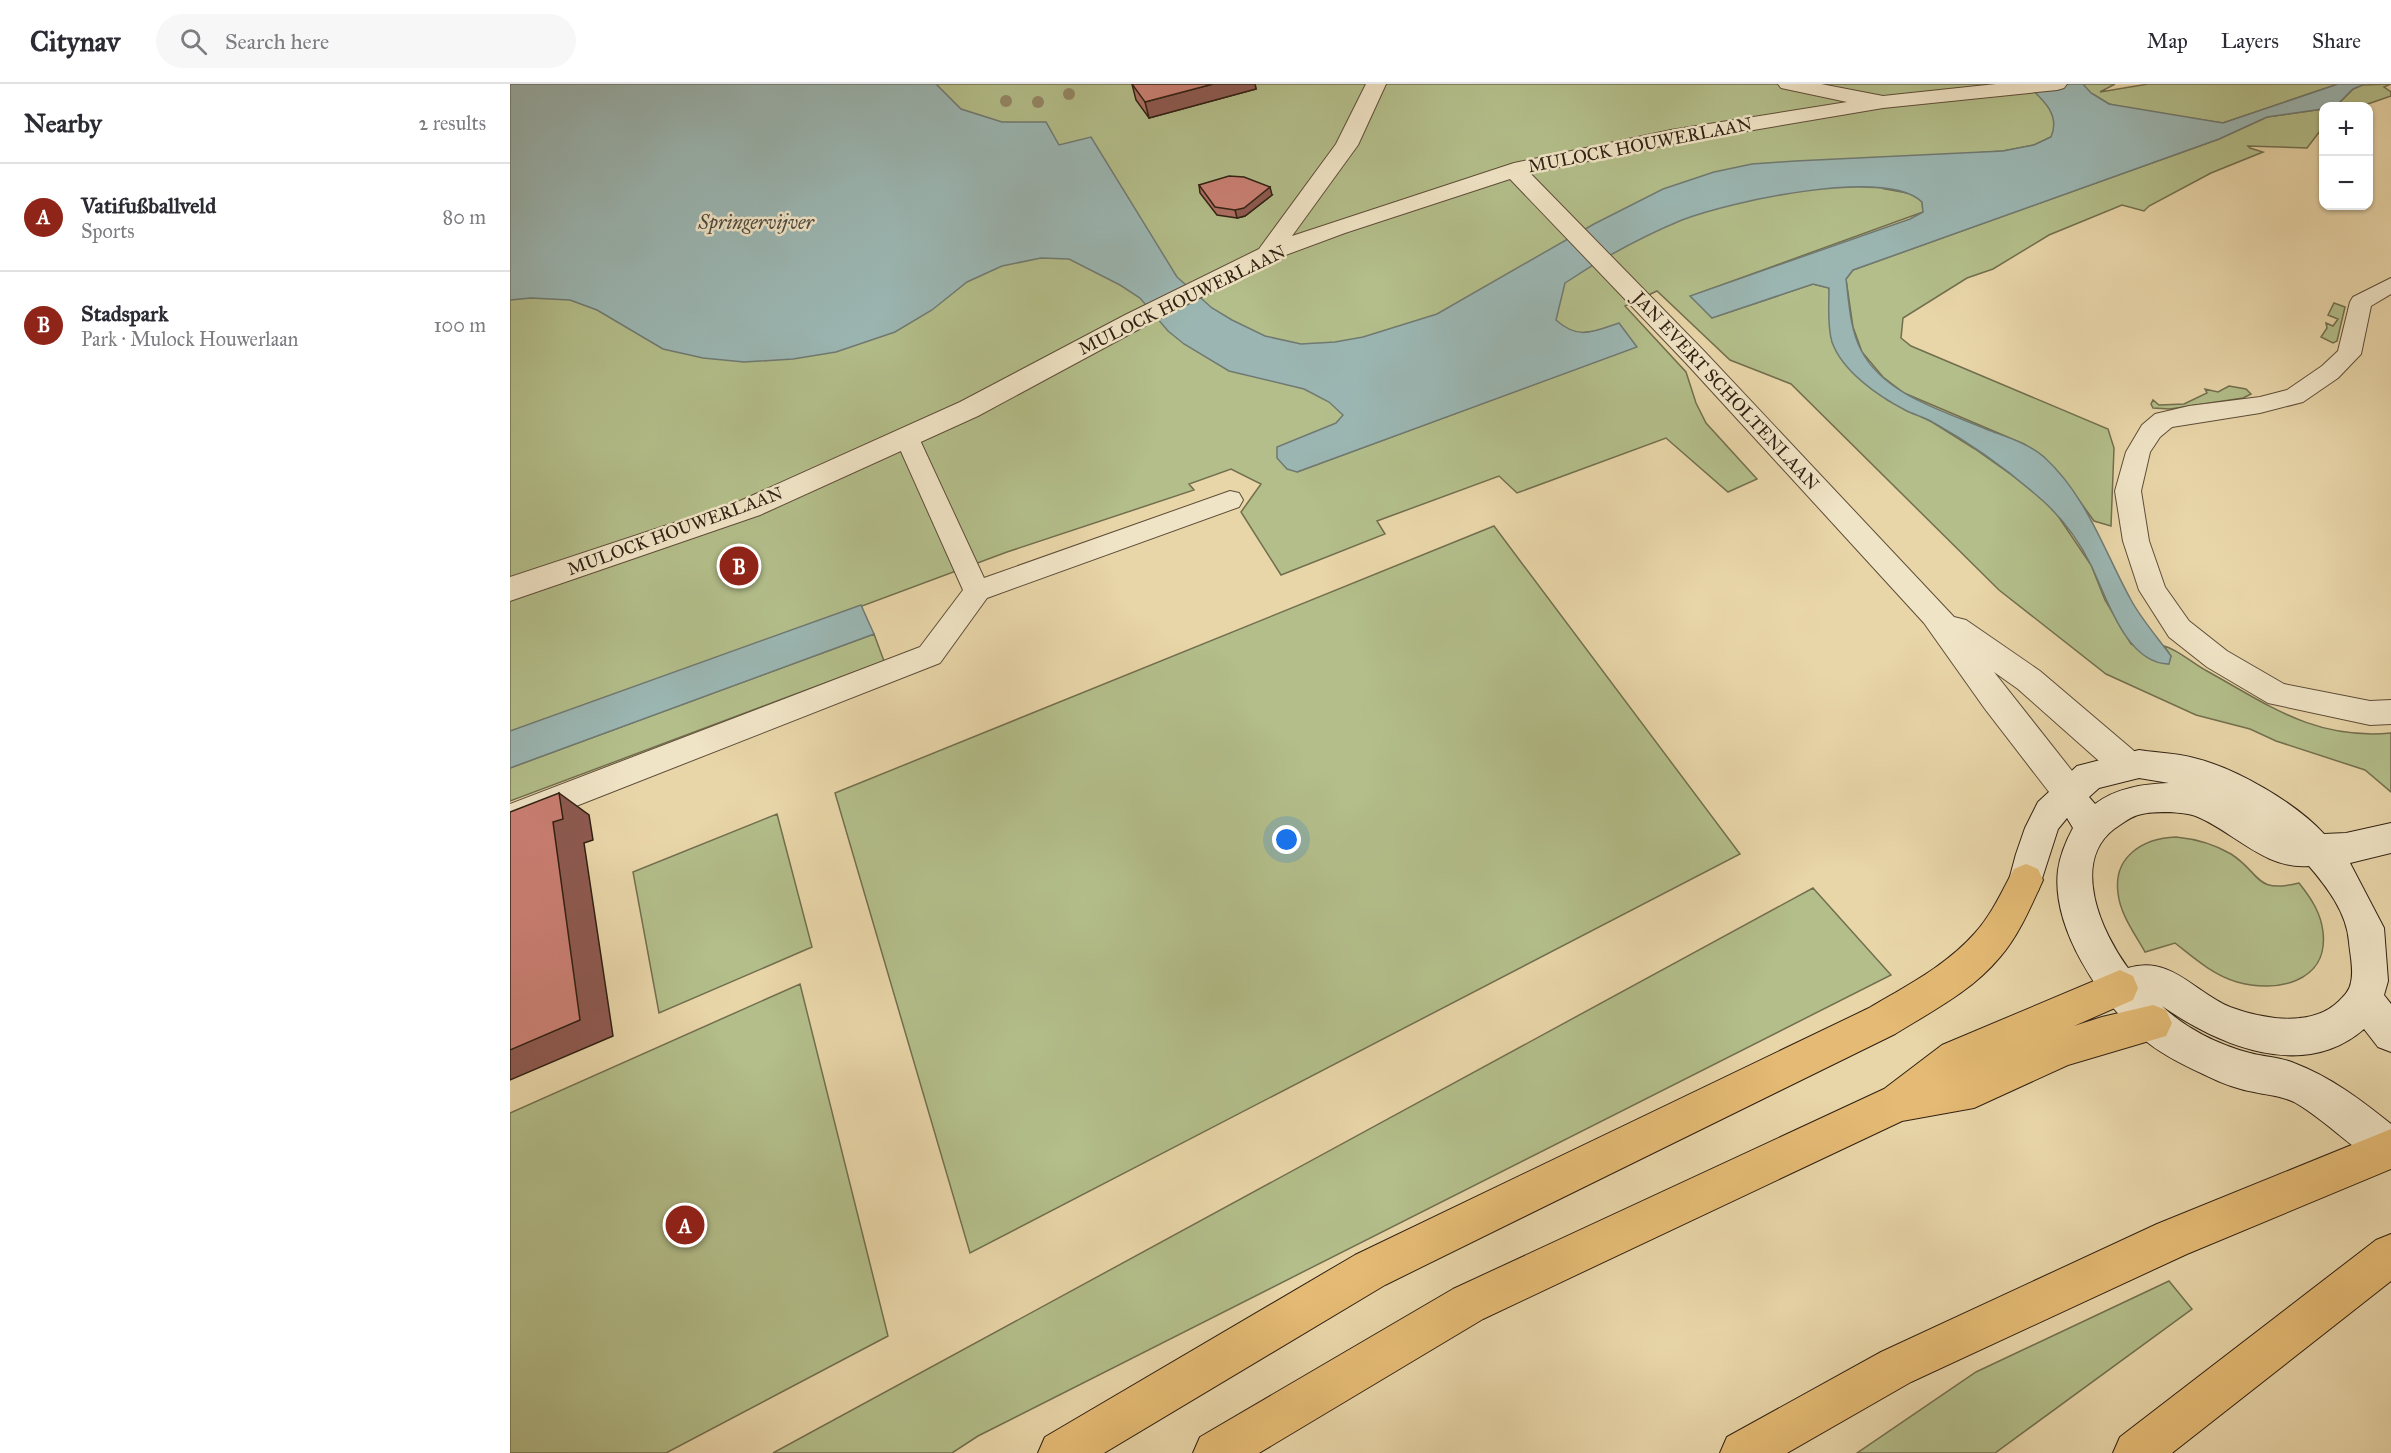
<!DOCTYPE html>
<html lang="en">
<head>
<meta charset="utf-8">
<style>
	body { margin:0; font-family:"IM FELL Great Primer",serif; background:#f7f7f7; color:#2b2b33 }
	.controls { position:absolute; right:18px; top:18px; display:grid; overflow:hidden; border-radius:12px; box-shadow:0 2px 4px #0004 }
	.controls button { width:54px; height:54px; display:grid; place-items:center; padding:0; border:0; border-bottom:2px solid #e1e1e2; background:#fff; color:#2b2b33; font:30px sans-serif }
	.you { position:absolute; left:777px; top:756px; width:21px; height:21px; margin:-15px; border:4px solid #fff; border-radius:50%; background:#1a73e8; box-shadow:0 0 0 9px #1a73e833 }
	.badge { display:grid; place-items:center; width:39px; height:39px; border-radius:50%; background:#8f2418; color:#fff; font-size:20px; font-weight:700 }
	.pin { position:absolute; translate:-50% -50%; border:3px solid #fff; box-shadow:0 2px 6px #0006 }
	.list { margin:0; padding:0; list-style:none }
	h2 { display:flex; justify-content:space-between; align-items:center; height:78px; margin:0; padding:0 24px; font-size:26px }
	h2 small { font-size:20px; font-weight:400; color:#7c7c81 }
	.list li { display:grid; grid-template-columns:39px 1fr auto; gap:18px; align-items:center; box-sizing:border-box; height:108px; padding:0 24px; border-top:2px solid #e1e1e2 }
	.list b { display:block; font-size:22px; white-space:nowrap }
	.list p { margin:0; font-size:20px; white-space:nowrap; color:#7c7c81 }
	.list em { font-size:20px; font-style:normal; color:#7c7c81 }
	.icon { flex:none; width:33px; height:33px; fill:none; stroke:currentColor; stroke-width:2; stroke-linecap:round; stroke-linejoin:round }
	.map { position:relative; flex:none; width:1881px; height:1369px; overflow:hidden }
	header { display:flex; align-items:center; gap:36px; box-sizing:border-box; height:84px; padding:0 30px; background:#fff; border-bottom:2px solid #e1e1e2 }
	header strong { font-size:28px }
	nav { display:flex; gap:33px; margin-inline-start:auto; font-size:21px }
	.search { width:420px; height:54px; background:#f7f7f7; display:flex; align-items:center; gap:15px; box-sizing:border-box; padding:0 21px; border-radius:33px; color:#7c7c81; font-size:22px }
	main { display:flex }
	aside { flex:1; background:#fff }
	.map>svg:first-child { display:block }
	.green { fill:#b3be8a; stroke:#726f4e; stroke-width:1.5; fill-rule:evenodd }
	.water { fill:#9bb6b2; stroke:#707a72; stroke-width:1.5 }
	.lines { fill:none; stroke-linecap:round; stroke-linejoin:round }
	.lane-casing { stroke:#5e4d38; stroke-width:2 }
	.street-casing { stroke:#5e4d38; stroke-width:2 }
	.secondary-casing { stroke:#302012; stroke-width:2 }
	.highway-casing { stroke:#302012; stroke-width:2 }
	.lane { fill:#f0e4c6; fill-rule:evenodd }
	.street { fill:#f0e4c6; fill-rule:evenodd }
	.secondary { fill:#f0e4c6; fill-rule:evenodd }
	.highway { fill:#e4ba74; fill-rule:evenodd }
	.tree { fill:#958766 }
	.wall { fill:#af6e64; stroke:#302012; stroke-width:1.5 }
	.shaded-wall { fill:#8e5a51; stroke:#302012; stroke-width:1.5 }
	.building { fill:#cb8074; stroke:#302012; stroke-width:1.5 }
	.labels { text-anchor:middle; stroke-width:5; stroke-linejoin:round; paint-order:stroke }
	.far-street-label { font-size:18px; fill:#302012; stroke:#f0e4c6 }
	.far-water-label { font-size:20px; font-style:italic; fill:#504d42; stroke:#f0e4c6 }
</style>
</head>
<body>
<header>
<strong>Citynav</strong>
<div class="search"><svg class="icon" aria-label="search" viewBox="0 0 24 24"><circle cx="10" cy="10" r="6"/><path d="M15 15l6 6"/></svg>Search here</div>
<nav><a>Map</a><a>Layers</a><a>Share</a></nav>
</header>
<main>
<aside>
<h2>Nearby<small>2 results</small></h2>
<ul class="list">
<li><span class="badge">A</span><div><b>Vatifußballveld</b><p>Sports</p></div><em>80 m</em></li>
<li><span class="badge">B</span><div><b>Stadspark</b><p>Park · Mulock Houwerlaan</p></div><em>100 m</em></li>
</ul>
</aside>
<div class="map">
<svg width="1881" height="1369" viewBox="0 0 1881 1369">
	<rect width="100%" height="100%" fill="#e8d5a8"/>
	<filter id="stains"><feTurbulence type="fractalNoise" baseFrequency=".00333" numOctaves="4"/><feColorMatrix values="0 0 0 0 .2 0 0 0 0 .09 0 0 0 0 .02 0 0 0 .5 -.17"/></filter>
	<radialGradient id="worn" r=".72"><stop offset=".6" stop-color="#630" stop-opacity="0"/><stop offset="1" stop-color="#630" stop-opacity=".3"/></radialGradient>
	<path class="green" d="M0,0H1605L1590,8L1638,0H1828L1713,39L1623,26L1599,20L1583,10L1542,29L1546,43L1541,53L1524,61L1493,67L1451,70L1375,105L1403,110L1412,118L1413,128L1181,212L1202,234L1303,200L1319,204L1322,258L1377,316L1422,338L1465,365L1513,399L1544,426L1581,481L1595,516L1621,560L1658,580L1661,572L1654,562C1669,566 1683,580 1697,587C1760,622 1805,656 1881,649V708L1855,686L1766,657L1740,645L1686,631L1596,590L1489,506L1281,300L1220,276L1147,207L1115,222L1176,288L1186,319L1196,339L1247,395L1218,408L1156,354L1007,409L989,392L867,437L875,450L771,491L731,428L751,400L721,385L679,400L684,406L497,468L0,653ZM1109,240L1126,263L787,388L1070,249L1086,247Z
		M1881,0L1874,3L1881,8V12L1852,22H1826L1843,5L1852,1Z
		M1813,25V43L1797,64L1738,62L1740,64L1753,68L1701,89L1639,122L1634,127L1612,121L1539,151L1483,185L1457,194L1393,234L1391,254L1401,262L1598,345L1604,364L1601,442L1584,437L1566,412L1534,373L1514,360L1394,309L1373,293L1352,268L1343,243L1336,195L1343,186L1709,55L1757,33Z
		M1824,219L1835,223L1827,257L1823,259L1811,253L1817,244L1816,239L1823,242L1828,235L1818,231Z
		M1719,302L1736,305L1741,310L1733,314L1660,325L1643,324L1641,320L1643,316L1649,321L1674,320L1697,309L1695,305L1708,308Z
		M984,442L1230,770L460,1169L325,709Z
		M364,550L374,577L0,717V684Z
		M267,730L302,863L149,929L123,788Z
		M1666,753C1686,755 1704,760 1721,770C1752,790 1744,810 1789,799C1801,814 1811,829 1813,848C1819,899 1765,909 1727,898C1703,891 1684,874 1665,859L1635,868C1625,850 1610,830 1608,809C1603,772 1634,754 1666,753Z
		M1303,804L1381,891L468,1352L442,1369H263Z
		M290,900L378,1252L156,1369H0V1029Z
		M1659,1197L1682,1225L1485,1369H1347L1466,1288Z"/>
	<path class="water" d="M0,0H426L451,25L492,38H536L549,61L581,53L667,193L702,224L722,236L755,252L791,260L825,258L853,253L927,230L1084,140L1153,105L1204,88L1242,80L1285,77L1493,67L1524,61L1541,53C1551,30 1532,15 1516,0H1573L1581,9L1599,20L1713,39L1828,0H1855L1843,5L1826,22H1814L1813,25L1757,33L1709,55L1343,186L1336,195C1339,219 1340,245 1351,266C1374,311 1434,327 1476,345C1496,353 1518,359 1534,373C1577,412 1594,467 1621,516C1632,536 1648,554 1661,572L1659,580C1616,580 1596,512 1581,481C1569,457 1552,434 1532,416C1499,387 1462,360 1424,339C1415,333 1404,331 1395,326C1368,312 1332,287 1322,258C1317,242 1319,220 1319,204L1303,200L1202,234L1180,212L1400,135L1413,128L1412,118C1375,83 1218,118 1172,136C1131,153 1091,175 1055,199L1046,236C1068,256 1083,248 1109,239L1127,263L787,388L777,385L767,374V363L826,339L833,331L819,318L794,305L719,287L674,260L658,247L630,214L610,201L559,175L531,174L492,182L457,198L422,226L385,248L326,268L283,275L234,278L193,274L153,265L87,226L60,216L21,214L0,216Z
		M351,521L364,550L0,684V647Z"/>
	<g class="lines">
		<g class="lane-casing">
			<path id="lane" d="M1881,194V210L1861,222L1851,270L1828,294L1793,318L1750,329L1662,343L1650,353L1640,368L1631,407L1639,457L1655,503L1679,537L1717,567L1774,600L1860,617L1881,616V640L1860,641L1758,619L1697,583L1659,553L1629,506L1613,457L1605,407L1616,368L1632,341L1645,330L1679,322L1750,313L1777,306L1812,282L1828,267L1840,218L1843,213Z
				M397,345L406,348L409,354L474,494L720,407L729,409L733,416L729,423L477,514L430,579L0,748V720L410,563L453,506L385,354L388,348Z"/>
		</g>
		<g class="street-casing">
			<path id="street" d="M856,0H876L848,61L782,152L1004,79L1161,46L1337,18L1271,4L1268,0H1311L1373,12L1486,0H1557L1554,4L1547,6L1373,24L1161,60L1020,89L1194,267L1444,533L1456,536L1530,587L1630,672L1634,682L1630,692L1618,696L1606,692L1508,605L1484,588L1570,697L1575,707L1570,717L1558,721L1546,717L1475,625L1414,539L1176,279L1000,95L835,149L765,175L633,243L468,332L250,431L0,517V493L230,417L450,318L615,231L749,165L826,60Z"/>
		</g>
		<g class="secondary-casing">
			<path id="secondary" d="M1629,666C1647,669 1666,669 1684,674C1726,684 1786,719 1814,750L1836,749L1881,739V769L1840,779L1874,844L1878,897L1874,911L1881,920V968L1868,963L1854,945C1793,998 1708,961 1652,922C1675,944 1708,961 1740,969C1754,973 1770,973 1784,979C1821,993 1851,1016 1881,1040V1085C1845,1070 1818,1037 1784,1018C1772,1012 1757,1011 1744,1008C1726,1005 1709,998 1693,990C1671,980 1649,969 1631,953C1590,916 1541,844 1548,786C1550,772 1556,757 1563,744L1557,734L1548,745L1528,807L1516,812L1504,807L1499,796L1506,770L1515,744L1528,718L1567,682ZM1629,694L1659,699C1633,700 1606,704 1585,720L1579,713L1589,704ZM1660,728C1669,729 1680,729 1688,733C1725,749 1756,786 1799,782C1817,803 1837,829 1839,858C1840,870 1844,886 1841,898C1840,906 1834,912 1829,917C1802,944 1752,935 1720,923C1684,908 1661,871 1618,884C1592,849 1560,779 1604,745C1613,739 1621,732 1632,730C1641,728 1651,728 1660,728Z"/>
		</g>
		<g class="highway-casing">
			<path id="highway" d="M1516,780L1528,785L1533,796C1521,822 1509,851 1490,873C1462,907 1422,927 1385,950L875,1201L594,1369H528L535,1353L845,1171L1359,924C1396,902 1436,882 1465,849C1482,830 1492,807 1504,785Z
				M1610,886L1623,892L1628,904L1623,916L1564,942L1592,933L1643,921L1656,926L1662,939L1656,952L1558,981L1464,1024L1392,1037L973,1235L749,1369H683L690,1353L943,1205L1374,1005L1432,961Z
				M1881,1045V1085L1677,1170L1401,1298L1277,1369H1210L1217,1353L1371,1268L1647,1140Z
				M1881,1150V1197L1662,1369H1603L1610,1353L1866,1156Z"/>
		</g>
		<use href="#lane" class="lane"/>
		<use href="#street" class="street"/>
		<use href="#secondary" class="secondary"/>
		<use href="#highway" class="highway"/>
	</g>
	<g class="tree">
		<circle cx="559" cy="10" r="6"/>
		<circle cx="496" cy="17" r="6"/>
		<circle cx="528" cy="18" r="6"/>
	</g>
	<path class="wall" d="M622,0H745L746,5L639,34L626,16Z
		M689,101L762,111L735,132L727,134L707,131L690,109Z"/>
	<path class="shaded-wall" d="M703,0H745L746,5L639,34L635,18Z
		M760,103L762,111L735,132L727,134L725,126Z
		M49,709L79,731L83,756L74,759L103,952L0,996V966Z"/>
	<path class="building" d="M622,0H703L635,18Z
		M719,92L734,93L760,103L734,124L725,126L705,123L689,101Z
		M49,709L53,735L43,738L70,936L0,966V728Z"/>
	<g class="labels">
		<g class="far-street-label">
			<text transform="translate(1130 61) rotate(-11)" y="6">MULOCK HOUWERLAAN</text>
			<text transform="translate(672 216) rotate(-26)" y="6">MULOCK HOUWERLAAN</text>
			<text transform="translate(1216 307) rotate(47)" y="6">JAN EVERT SCHOLTENLAAN</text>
			<text transform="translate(165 447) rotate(-20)" y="6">MULOCK HOUWERLAAN</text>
		</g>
		<g class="far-water-label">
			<text x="246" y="145">Springervijver</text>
		</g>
	</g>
	<rect width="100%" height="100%" filter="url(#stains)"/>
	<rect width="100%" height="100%" fill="url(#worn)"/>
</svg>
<div class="controls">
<button>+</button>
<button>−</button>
</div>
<div class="you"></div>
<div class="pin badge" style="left:175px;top:1141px">A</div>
<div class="pin badge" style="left:229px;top:482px">B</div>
</div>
</main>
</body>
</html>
